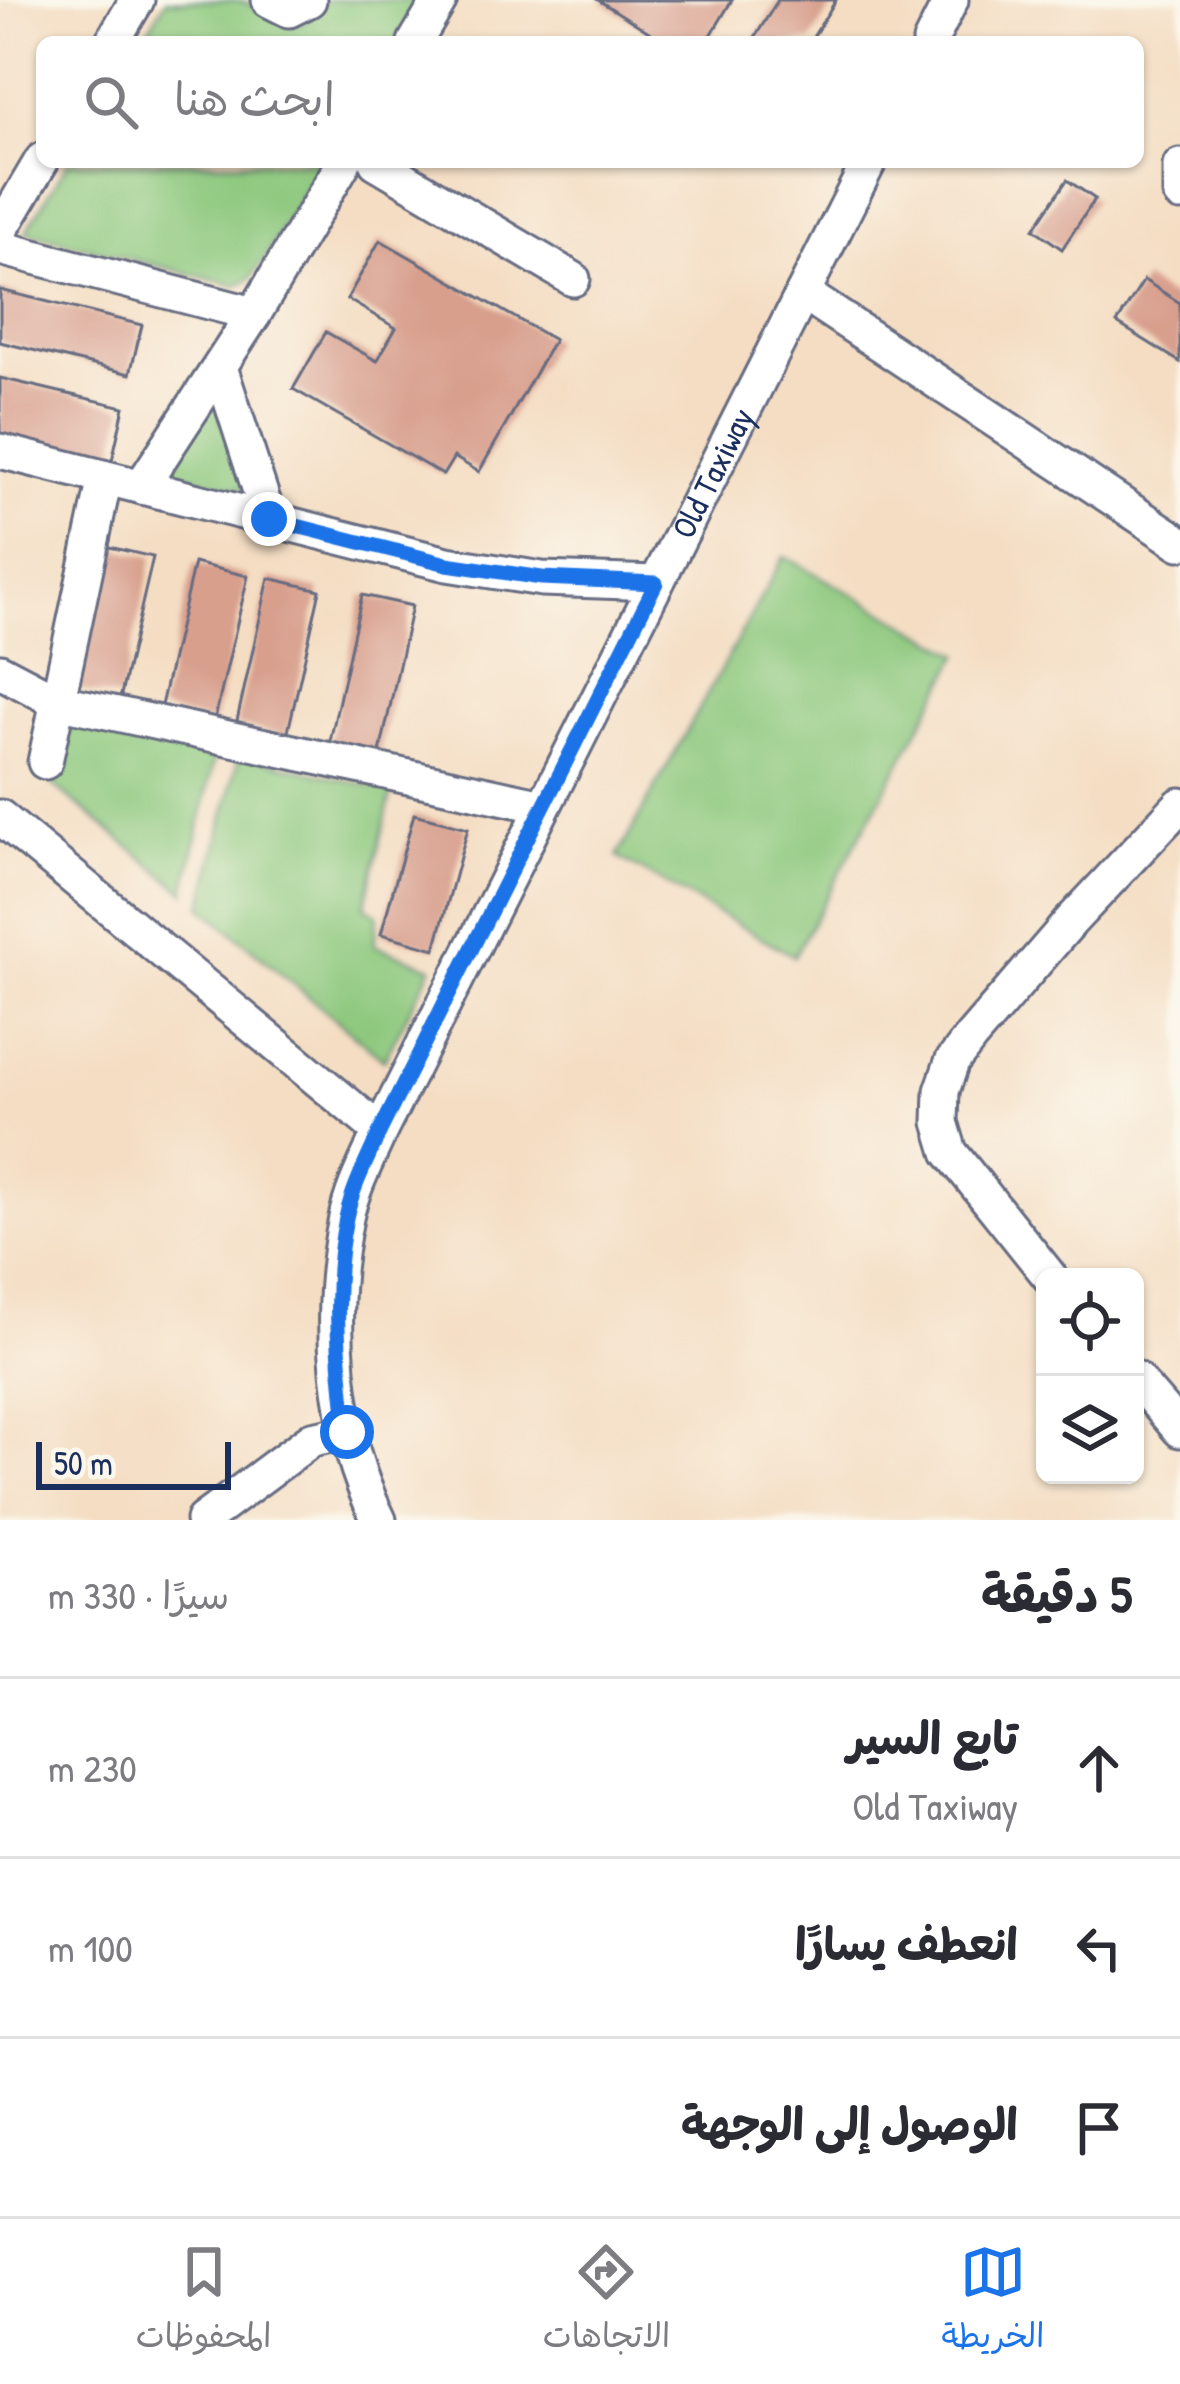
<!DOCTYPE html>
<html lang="ar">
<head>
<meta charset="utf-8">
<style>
	body { margin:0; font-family:"Patrick Hand","Playpen Sans Arabic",sans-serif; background:#f2f2f3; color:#2b2b33; direction:rtl }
	.controls { position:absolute; right:36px; bottom:36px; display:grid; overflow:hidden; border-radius:18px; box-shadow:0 3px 9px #0004 }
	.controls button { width:108px; height:108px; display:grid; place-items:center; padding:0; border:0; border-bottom:3px solid #e1e1e2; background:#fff; color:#2b2b33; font:60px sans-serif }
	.scale { position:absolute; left:36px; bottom:30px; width:195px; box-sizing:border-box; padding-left:12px; border:6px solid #1b2f5e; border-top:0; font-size:33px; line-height:42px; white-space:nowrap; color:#1b2f5e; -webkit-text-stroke:9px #fbf7ec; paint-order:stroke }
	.stop { position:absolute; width:36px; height:36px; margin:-27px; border:9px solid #1a73e8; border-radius:50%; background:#fff }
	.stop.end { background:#1a73e8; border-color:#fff; box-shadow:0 3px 12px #0008 }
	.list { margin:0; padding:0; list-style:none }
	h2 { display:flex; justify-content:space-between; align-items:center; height:156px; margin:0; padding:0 48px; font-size:51px }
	h2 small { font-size:39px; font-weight:400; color:#7c7c81 }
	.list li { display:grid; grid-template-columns:78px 1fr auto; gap:36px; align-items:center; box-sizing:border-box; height:180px; padding:0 48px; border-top:3px solid #e1e1e2 }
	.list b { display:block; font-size:45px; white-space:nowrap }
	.list p { margin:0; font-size:39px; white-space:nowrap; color:#7c7c81 }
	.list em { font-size:39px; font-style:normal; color:#7c7c81 }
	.icon { flex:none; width:66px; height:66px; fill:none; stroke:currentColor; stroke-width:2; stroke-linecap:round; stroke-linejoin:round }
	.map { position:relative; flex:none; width:1180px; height:1520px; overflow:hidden; direction:ltr }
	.search { position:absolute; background:#fff; box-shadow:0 3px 9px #0004; left:36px; right:36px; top:36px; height:132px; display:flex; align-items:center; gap:30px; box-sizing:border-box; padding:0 42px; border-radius:18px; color:#7c7c81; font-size:45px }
	.sheet { height:696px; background:#fff }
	nav { display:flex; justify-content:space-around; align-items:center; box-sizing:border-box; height:168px; border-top:3px solid #e1e1e2; background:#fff; font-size:33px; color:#7c7c81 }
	nav a { display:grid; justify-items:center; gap:6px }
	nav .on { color:#1a73e8 }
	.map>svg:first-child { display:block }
	.green { fill:#8bc77c; stroke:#537b6d; stroke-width:3 }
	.building { fill:#d89f8d }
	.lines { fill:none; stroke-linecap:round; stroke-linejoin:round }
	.minor-casing { stroke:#676c81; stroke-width:39 }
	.minor { stroke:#fff; stroke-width:33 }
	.route { stroke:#1a73e8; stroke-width:15 }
	.labels { text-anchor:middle; stroke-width:12; stroke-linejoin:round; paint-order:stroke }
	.street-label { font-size:33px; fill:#1b2f5e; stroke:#fbf7ec }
</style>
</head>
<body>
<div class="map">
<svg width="1180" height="1520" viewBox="0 0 1180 1520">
	<rect width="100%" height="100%" fill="#fbf7ec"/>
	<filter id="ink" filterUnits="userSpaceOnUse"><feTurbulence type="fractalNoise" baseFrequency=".00833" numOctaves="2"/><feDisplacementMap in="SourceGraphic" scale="24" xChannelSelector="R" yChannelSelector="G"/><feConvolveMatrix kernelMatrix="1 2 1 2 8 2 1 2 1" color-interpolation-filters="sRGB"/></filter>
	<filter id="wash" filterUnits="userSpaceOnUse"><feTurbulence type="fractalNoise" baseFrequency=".004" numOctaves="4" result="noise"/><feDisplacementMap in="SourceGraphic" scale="48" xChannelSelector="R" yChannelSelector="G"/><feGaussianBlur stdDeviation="2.7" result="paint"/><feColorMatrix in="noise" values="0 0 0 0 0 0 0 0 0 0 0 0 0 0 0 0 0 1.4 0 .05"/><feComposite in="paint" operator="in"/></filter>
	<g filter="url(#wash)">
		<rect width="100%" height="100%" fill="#f4ddc2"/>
		<path class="green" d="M166,0C189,0 224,0 245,2C281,16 295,45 327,0H420L395,42H141Z
			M68,162H322L260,266L250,279L236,286L26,232Z
			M214,399L247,490L169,472Z
			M784,556L960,654L794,956L617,857Z
			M72,718L215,754L185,892L53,785Z
			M239,755L392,791L365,907L378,914L374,945L432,967L384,1060L202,907Z"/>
		<g id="blocks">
			<path class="building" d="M598,0H732L707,42H665Z
				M778,0H836L810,42H752Z
				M1067,180L1095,199L1062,249L1034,229Z
				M380,240L554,340L479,472L454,457L443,475L293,389L326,332L377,361L396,328L347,299Z
				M1144,280L1180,303V362L1117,323Z
				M0,290L142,325L130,374L0,342Z
				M0,378L124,407L111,465L0,439Z
				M101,545L153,557L120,699L68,687Z
				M194,563L248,576L214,723L160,710Z
				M269,578L320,590L287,736L236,725Z
				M362,595L412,606L379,757L329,746Z
				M414,814L468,828L435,949L381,934Z"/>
		</g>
	</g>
	<g filter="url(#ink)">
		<use href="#blocks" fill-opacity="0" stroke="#676c81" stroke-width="3"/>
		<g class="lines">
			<g class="minor-casing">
				<g id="minor">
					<path d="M269,0L289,10L309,0"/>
					<path d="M112,42L137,0"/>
					<path d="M415,42L440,0"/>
					<path d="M930,42L951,0"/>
					<path d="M376,162L573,279"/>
					<path d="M1180,166V194"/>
					<path d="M0,231L42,160"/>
					<path d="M0,248L254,314"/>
					<path d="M803,293L1180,543"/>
					<path d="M220,367L269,519"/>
					<path d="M0,451L447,564L542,579L656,583"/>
					<path d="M141,487L254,314L344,162"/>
					<path d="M0,671L57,701L543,806"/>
					<path d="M45,762L105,478"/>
					<path d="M0,817L380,1131"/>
					<path d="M1050,1277L950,1152L941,1122L942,1091L952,1062L971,1037L1071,921L1180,805"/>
					<path d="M1135,1378L1180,1430"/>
					<path d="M203,1520L312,1439L347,1432"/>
					<path id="s1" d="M379,1520C334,1431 326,1315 346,1218C352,1188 368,1159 380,1131L869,162"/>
				</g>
			</g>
			<use href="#minor" class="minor"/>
		</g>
	</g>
	<g class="lines" filter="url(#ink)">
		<path class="route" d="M269,519L447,564L542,578L656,583L380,1131C368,1159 352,1188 346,1218C331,1289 339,1360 347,1432"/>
	</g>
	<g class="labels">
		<g class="street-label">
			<text dy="12" stroke="none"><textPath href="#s1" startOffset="1140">Old Taxiway</textPath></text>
		</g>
	</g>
</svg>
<div class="controls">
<button><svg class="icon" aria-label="locate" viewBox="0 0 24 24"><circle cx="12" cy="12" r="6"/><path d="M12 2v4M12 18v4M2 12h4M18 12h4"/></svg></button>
<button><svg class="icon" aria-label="layers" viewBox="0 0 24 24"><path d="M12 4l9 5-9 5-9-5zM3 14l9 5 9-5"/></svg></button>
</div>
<div class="scale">50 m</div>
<div class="stop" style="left:347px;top:1432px"></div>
<div class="stop end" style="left:269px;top:519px"></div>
<div class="search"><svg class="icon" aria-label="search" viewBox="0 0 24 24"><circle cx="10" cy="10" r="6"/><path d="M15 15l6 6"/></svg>ابحث هنا</div>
</div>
<section class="sheet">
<h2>5 دقيقة<small>سيرًا · 330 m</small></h2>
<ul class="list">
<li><svg class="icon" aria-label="ahead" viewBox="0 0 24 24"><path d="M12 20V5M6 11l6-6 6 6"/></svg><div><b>تابع السير</b><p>Old Taxiway</p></div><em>230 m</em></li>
<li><svg class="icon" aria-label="left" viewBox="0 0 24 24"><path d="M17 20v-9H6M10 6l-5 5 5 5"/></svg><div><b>انعطف يسارًا</b></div><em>100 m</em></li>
<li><svg class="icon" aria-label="arrive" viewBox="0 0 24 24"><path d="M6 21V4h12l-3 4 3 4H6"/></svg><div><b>الوصول إلى الوجهة</b></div></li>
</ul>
</section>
<nav>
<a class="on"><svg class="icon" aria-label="map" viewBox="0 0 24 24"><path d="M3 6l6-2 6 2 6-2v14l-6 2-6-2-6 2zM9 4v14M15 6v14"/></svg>الخريطة</a>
<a><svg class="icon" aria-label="directions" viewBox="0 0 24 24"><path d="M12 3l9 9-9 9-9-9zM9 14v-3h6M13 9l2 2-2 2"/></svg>الاتجاهات</a>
<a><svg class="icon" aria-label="saved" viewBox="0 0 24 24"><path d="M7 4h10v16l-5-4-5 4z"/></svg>المحفوظات</a>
</nav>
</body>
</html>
